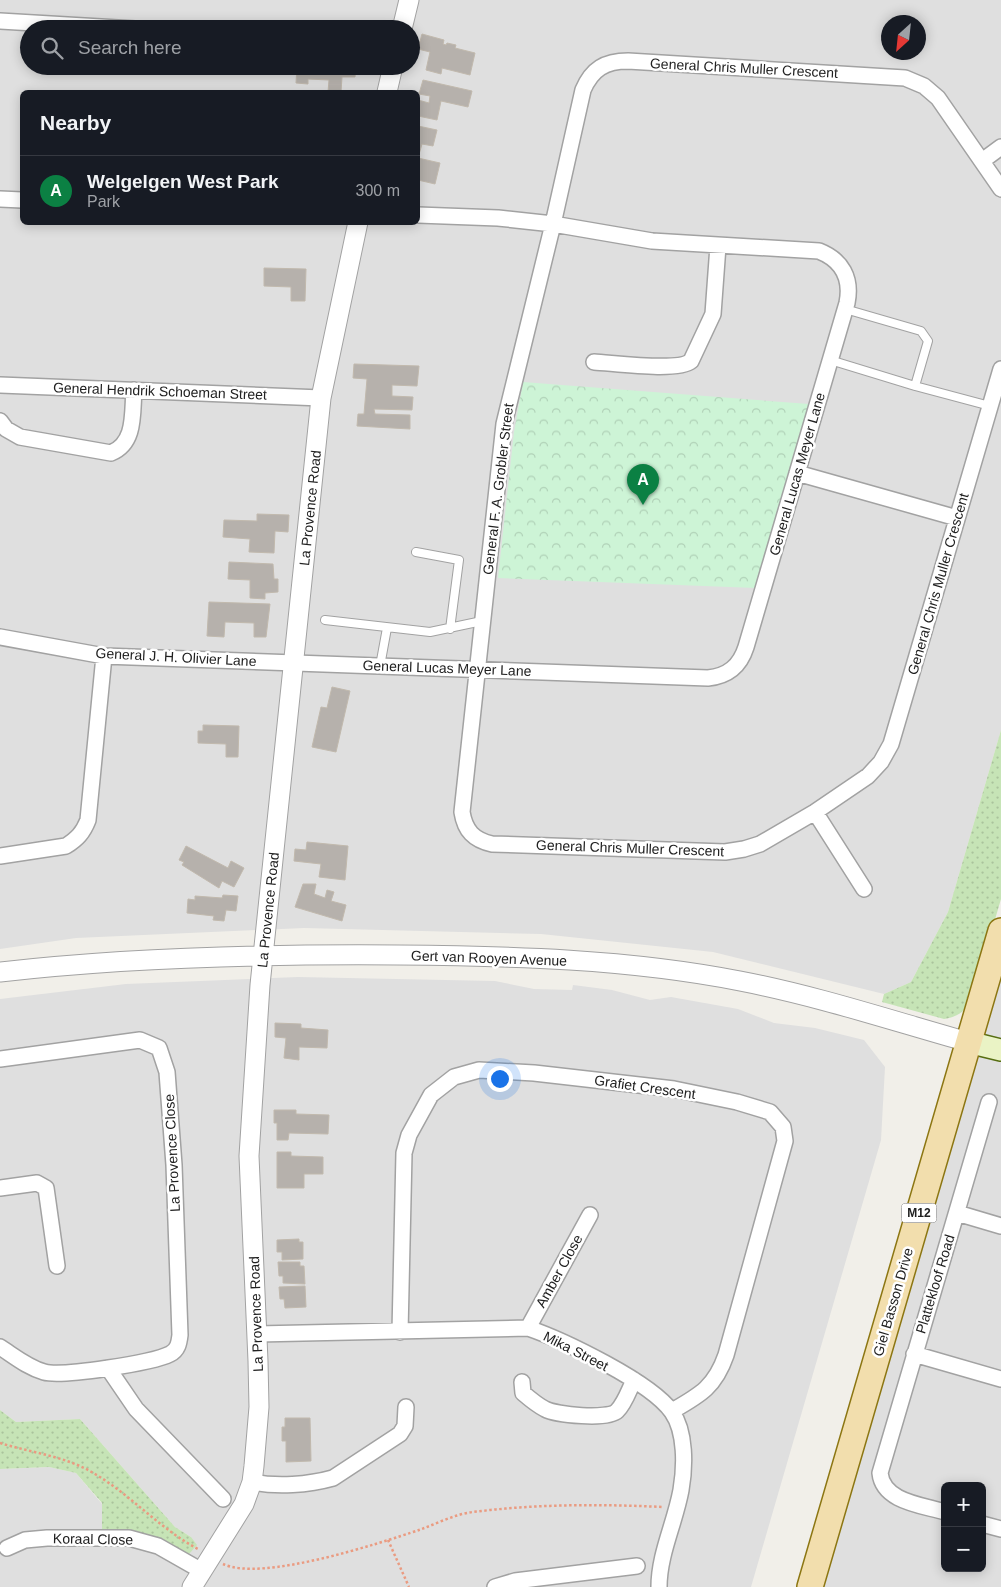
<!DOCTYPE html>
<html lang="en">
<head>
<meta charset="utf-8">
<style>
	body { margin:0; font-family:Helvetica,sans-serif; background:#242831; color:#f1f3f6 }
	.controls { position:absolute; right:15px; bottom:15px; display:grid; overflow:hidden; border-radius:8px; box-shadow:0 2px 12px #0003 }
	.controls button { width:45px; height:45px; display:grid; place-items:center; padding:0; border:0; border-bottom:1px solid #363941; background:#171b24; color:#f1f3f6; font:25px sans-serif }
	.compass { position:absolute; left:881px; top:15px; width:45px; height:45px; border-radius:50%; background:#171b24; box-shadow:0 2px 12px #0003; rotate:207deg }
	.you { position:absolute; left:499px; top:1078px; width:18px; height:18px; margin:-12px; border:4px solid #fff; border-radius:50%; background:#1a73e8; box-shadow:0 0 0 8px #1a73e833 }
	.badge { display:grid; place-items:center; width:32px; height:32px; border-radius:50%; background:#0b8043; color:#fff; font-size:16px; font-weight:700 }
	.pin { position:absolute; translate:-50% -41px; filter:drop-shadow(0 1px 2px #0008) }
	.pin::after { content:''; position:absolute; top:26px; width:18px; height:15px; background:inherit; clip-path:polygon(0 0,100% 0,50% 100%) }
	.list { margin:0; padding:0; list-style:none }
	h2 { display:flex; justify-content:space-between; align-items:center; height:65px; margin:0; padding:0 20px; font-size:21px }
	h2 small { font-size:16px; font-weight:400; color:#9ea1a6 }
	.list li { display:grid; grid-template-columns:32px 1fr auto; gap:15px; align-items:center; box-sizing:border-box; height:70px; padding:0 20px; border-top:1px solid #363941 }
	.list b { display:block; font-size:19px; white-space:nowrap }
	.list p { margin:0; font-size:16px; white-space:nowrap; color:#9ea1a6 }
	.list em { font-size:16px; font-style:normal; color:#9ea1a6 }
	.icon { flex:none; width:28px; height:28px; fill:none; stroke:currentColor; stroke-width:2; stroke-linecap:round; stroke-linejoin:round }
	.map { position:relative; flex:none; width:1001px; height:1587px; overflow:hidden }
	.search { position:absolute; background:#171b24; box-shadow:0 2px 12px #0003; left:20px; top:20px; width:400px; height:55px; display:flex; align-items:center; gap:12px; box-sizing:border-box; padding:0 18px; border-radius:28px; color:#9ea1a6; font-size:19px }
	.panel { position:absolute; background:#171b24; box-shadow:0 2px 12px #0003; left:20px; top:90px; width:400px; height:135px; border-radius:8px }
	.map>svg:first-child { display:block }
	.residential { fill:#dfdfdf; fill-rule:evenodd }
	.grass { fill:url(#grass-dots) }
	.park { fill:url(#park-crowns) }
	.building { fill:#b6b1ac; stroke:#c1b9ad }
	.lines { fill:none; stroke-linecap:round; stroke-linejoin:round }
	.service-casing { stroke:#a2a2a2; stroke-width:10 }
	.minor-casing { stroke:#a2a2a2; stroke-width:18 }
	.tertiary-casing { stroke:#a2a2a2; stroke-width:21 }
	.secondary-casing { stroke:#576e13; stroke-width:24 }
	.primary-casing { stroke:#8c7612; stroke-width:28 }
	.path { stroke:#ea9b81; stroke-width:2.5; stroke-dasharray:2.5 2.5; stroke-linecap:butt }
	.service { stroke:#fff; stroke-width:8 }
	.minor { stroke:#fff; stroke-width:15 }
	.tertiary { stroke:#fff; stroke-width:19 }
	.secondary { stroke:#eaf3c5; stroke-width:21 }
	.primary { stroke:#f2dead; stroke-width:25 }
	.labels { text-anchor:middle; stroke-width:5; stroke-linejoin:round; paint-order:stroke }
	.shield { fill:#fff; stroke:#646464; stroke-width:1 }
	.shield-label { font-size:12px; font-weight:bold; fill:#212121 }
	.street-label { font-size:14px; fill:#212121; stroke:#fff }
</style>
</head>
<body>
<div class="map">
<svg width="1001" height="1587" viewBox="0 0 1001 1587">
	<defs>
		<pattern id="grass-dots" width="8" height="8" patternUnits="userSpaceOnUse" patternTransform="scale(1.25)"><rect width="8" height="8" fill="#c6e4b6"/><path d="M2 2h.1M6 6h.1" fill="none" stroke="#aac39c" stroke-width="1.8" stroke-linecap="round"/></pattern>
		<pattern id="park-crowns" width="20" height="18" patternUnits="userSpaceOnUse" patternTransform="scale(1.25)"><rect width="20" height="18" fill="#cdf4d6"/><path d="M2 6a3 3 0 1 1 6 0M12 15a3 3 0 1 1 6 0" fill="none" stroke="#b0d1b7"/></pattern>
	</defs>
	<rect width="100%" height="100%" fill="#f1efe9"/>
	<path class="residential" d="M0,0H1001V730L948,912L911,982L884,994L713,952L541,934L304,928L76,938L0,949ZM888,22H918V52H888ZM29,29H411V66H29ZM22,92H418V222H22Z
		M1001,938V1587H812ZM945,1486H982V1568H945Z
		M298,977L495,981L534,989L572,990L573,985L612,990L650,1000L671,997L738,1009L774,1023L815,1028L864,1040L885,1067L881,1140L751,1587H0V1469L49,1467L76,1473L102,1504V1530L146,1534L189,1554L191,1537L175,1527L80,1419L16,1422L0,1410V999L126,984Z"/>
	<path class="grass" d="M1001,730V899L972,998C966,1011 958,1017 944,1019L882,1002L884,994L911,982L948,912Z
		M0,1410L16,1422L80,1419L175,1527L191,1537L197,1545L189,1554L146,1534L102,1530V1503L76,1473L49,1467L0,1469Z"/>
	<path class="park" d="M523,382L809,404L756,588L498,578L514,432Z"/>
	<path class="building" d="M422,34L444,40L443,44L446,45L447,43L456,45L455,48L475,53L470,75L442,68L441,74L426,70L430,52L418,49Z
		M297,66H356L355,77H342L341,92H328L329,80L308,79V84L296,83Z
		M423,80L472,91L468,107L441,101L437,120L418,116V100L429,103L430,96L419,94Z
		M418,126L437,130L433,146L422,144L418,158L440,163L435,184L418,180Z
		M264,268L306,269L305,301H291V287L264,286Z
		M354,364L419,366L417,386L392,385V396L413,397L412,410L374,409L375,414L410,415V429L357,426L358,414H364L367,379L353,378Z
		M257,514L289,515L288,532L275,531L274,553L249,552L250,539L223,537L224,520L257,521Z
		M229,562L273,564L274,579H278V592L265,593V599L250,598V580L228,579Z
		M209,602L270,604L266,637H254V623L225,622L224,637L207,636Z
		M332,687L350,691L336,752L312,747L321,707L327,708Z
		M203,725L239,726L238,757H226V744L198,743V731H203Z
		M307,842L348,846L345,880L319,877L321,864L294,861L295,849L306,850Z
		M186,846L228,868L231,861L244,868L234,887L222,881L219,888L182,865L184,862L179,860Z
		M303,884H316L314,894L325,898L327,890L334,892L331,901L346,905L342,921L295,907Z
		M223,895L238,896L236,911L226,910L224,921L213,920L214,916L187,913L188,899L195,900V896L222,898Z
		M275,1023L301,1024V1028L328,1030L327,1048L299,1047V1060L284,1058L286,1038L275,1037Z
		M274,1110H296V1114L329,1115L328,1134L289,1133L288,1140H277V1123H274Z
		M277,1152H291V1156L323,1157V1174H304V1188H277Z
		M299,1239V1242H303V1259L282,1260V1252H277V1240Z
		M278,1262H300V1266H304L305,1284L283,1283V1276H279Z
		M305,1286L306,1307L285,1308L284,1299H280L279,1287Z
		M285,1418H310L311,1461L286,1462V1441H282V1427H285Z"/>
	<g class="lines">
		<g class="service-casing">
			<path id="service" d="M830,360L915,386L928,341L921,331L845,309
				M915,386L990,406
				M416,552L459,560L450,629
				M325,620L430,632L482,621
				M380,666L387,628"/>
		</g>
		<g class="minor-casing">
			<path id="minor" d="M0,21L135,29
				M982,161L1001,147
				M1001,189L938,98L924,86L905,78L628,61C605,61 592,69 583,90L553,224L504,424L462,812C465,831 474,840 492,844L725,852L744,849L760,844L815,812L868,776L881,762L891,744L1001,369
				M0,199L22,200
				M594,362C614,363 678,372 691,361L713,314L718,246
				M0,385L321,398
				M0,421L6,429L20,437L111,453C136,443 132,413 134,390
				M797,473L957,518
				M0,637L104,656L708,678C728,676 740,666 746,647L847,303C852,278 842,260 819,251L652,241L553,224L498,218L418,215
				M815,812L864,889
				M0,856L66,846C77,839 83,833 88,820L104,656
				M0,1059L140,1040L159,1048L167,1072L174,1165L180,1335C179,1343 178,1350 170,1354C152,1363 62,1377 44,1372C27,1367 14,1356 0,1347
				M0,1188L37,1183L46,1188L57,1266
				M957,1213L1001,1226
				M528,1328L590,1215
				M400,1332L404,1153L409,1135L431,1095L454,1077L479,1070L534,1073L674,1089L737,1102L770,1112L783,1127L785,1141L726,1355C715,1387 700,1395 672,1411
				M257,1334L528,1328C563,1340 651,1382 672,1412C686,1432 685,1467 681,1490C675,1523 659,1554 659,1587
				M914,1354L1001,1379
				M108,1368L136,1409L223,1499
				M522,1382L523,1393C530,1399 537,1405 545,1409C556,1415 608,1420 617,1411C625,1403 629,1390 634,1380
				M252,1482C277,1487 308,1485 333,1478L400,1434L405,1426L406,1407
				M945,1512C922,1505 883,1502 880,1473L989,1102
				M982,1524L1001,1529
				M7,1548L25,1540L47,1538H129L158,1546L202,1571
				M495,1587L515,1581L637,1566"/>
		</g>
		<g class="tertiary-casing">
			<path id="tertiary" d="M402,29L409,0
				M387,92L393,66
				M0,972C132,957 265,954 398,955C512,956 628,959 740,981C818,996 893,1021 968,1042
				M192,1587L244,1504L252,1482L254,1466L259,1407L258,1361L249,1156L260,985L321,398L358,222"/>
		</g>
		<g class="secondary-casing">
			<path id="secondary" d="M968,1042L1001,1050"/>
		</g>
		<g class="primary-casing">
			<path id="primary" d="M810,1587L1001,931"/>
		</g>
		<path class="path" d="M0,1443C32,1453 66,1456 95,1474C132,1496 160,1529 198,1549
			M388,1540L409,1587
			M223,1564C262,1582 377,1544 419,1530C436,1524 455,1514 473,1512C536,1504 600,1504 663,1507"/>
		<use href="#service" class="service"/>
		<use href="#minor" class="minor"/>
		<use href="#tertiary" class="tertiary"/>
		<use href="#secondary" class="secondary"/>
		<use href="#primary" class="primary"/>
	</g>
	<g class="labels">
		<rect class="shield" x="901.5" y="1203.5" width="35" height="19" rx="4"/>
		<g class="shield-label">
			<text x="919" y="1217">M12</text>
		</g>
		<g class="street-label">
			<text transform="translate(744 68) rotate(3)" y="5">General Chris Muller Crescent</text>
			<text transform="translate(160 391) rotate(2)" y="5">General Hendrik Schoeman Street</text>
			<text transform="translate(797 474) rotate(-74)" y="5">General Lucas Meyer Lane</text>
			<text transform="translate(498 489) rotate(-83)" y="5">General F. A. Grobler Street</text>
			<text transform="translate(310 508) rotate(-84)" y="5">La Provence Road</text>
			<text transform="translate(938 584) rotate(-74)" y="5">General Chris Muller Crescent</text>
			<text transform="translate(176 657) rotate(3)" y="5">General J. H. Olivier Lane</text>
			<text transform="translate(447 668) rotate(2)" y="5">General Lucas Meyer Lane</text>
			<text transform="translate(630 848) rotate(2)" y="5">General Chris Muller Crescent</text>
			<text transform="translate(268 910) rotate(-84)" y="5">La Provence Road</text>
			<text transform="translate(489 958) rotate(2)" y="5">Gert van Rooyen Avenue</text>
			<text transform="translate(645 1087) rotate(8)" y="5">Grafiet Crescent</text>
			<text transform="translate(172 1153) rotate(-93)" y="5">La Provence Close</text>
			<text transform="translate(559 1271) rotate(-61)" y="5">Amber Close</text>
			<text transform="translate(935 1284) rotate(-73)" y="5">Plattekloof Road</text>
			<text transform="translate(893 1302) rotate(-74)" y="5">Giel Basson Drive</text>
			<text transform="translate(256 1314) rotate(-92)" y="5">La Provence Road</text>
			<text transform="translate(576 1351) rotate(27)" y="5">Mika Street</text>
			<text transform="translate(93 1539) rotate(1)" y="5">Koraal Close</text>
		</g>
	</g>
</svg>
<div class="controls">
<button>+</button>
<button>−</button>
</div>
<svg class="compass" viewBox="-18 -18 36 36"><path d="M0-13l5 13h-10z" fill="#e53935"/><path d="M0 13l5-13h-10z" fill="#9ea1a6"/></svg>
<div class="you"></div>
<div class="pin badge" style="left:643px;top:505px">A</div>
<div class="search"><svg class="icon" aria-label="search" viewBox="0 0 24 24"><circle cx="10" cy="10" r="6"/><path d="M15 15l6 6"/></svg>Search here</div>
<section class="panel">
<h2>Nearby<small></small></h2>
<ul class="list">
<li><span class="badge">A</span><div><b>Welgelgen West Park</b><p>Park</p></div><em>300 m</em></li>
</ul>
</section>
</div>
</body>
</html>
